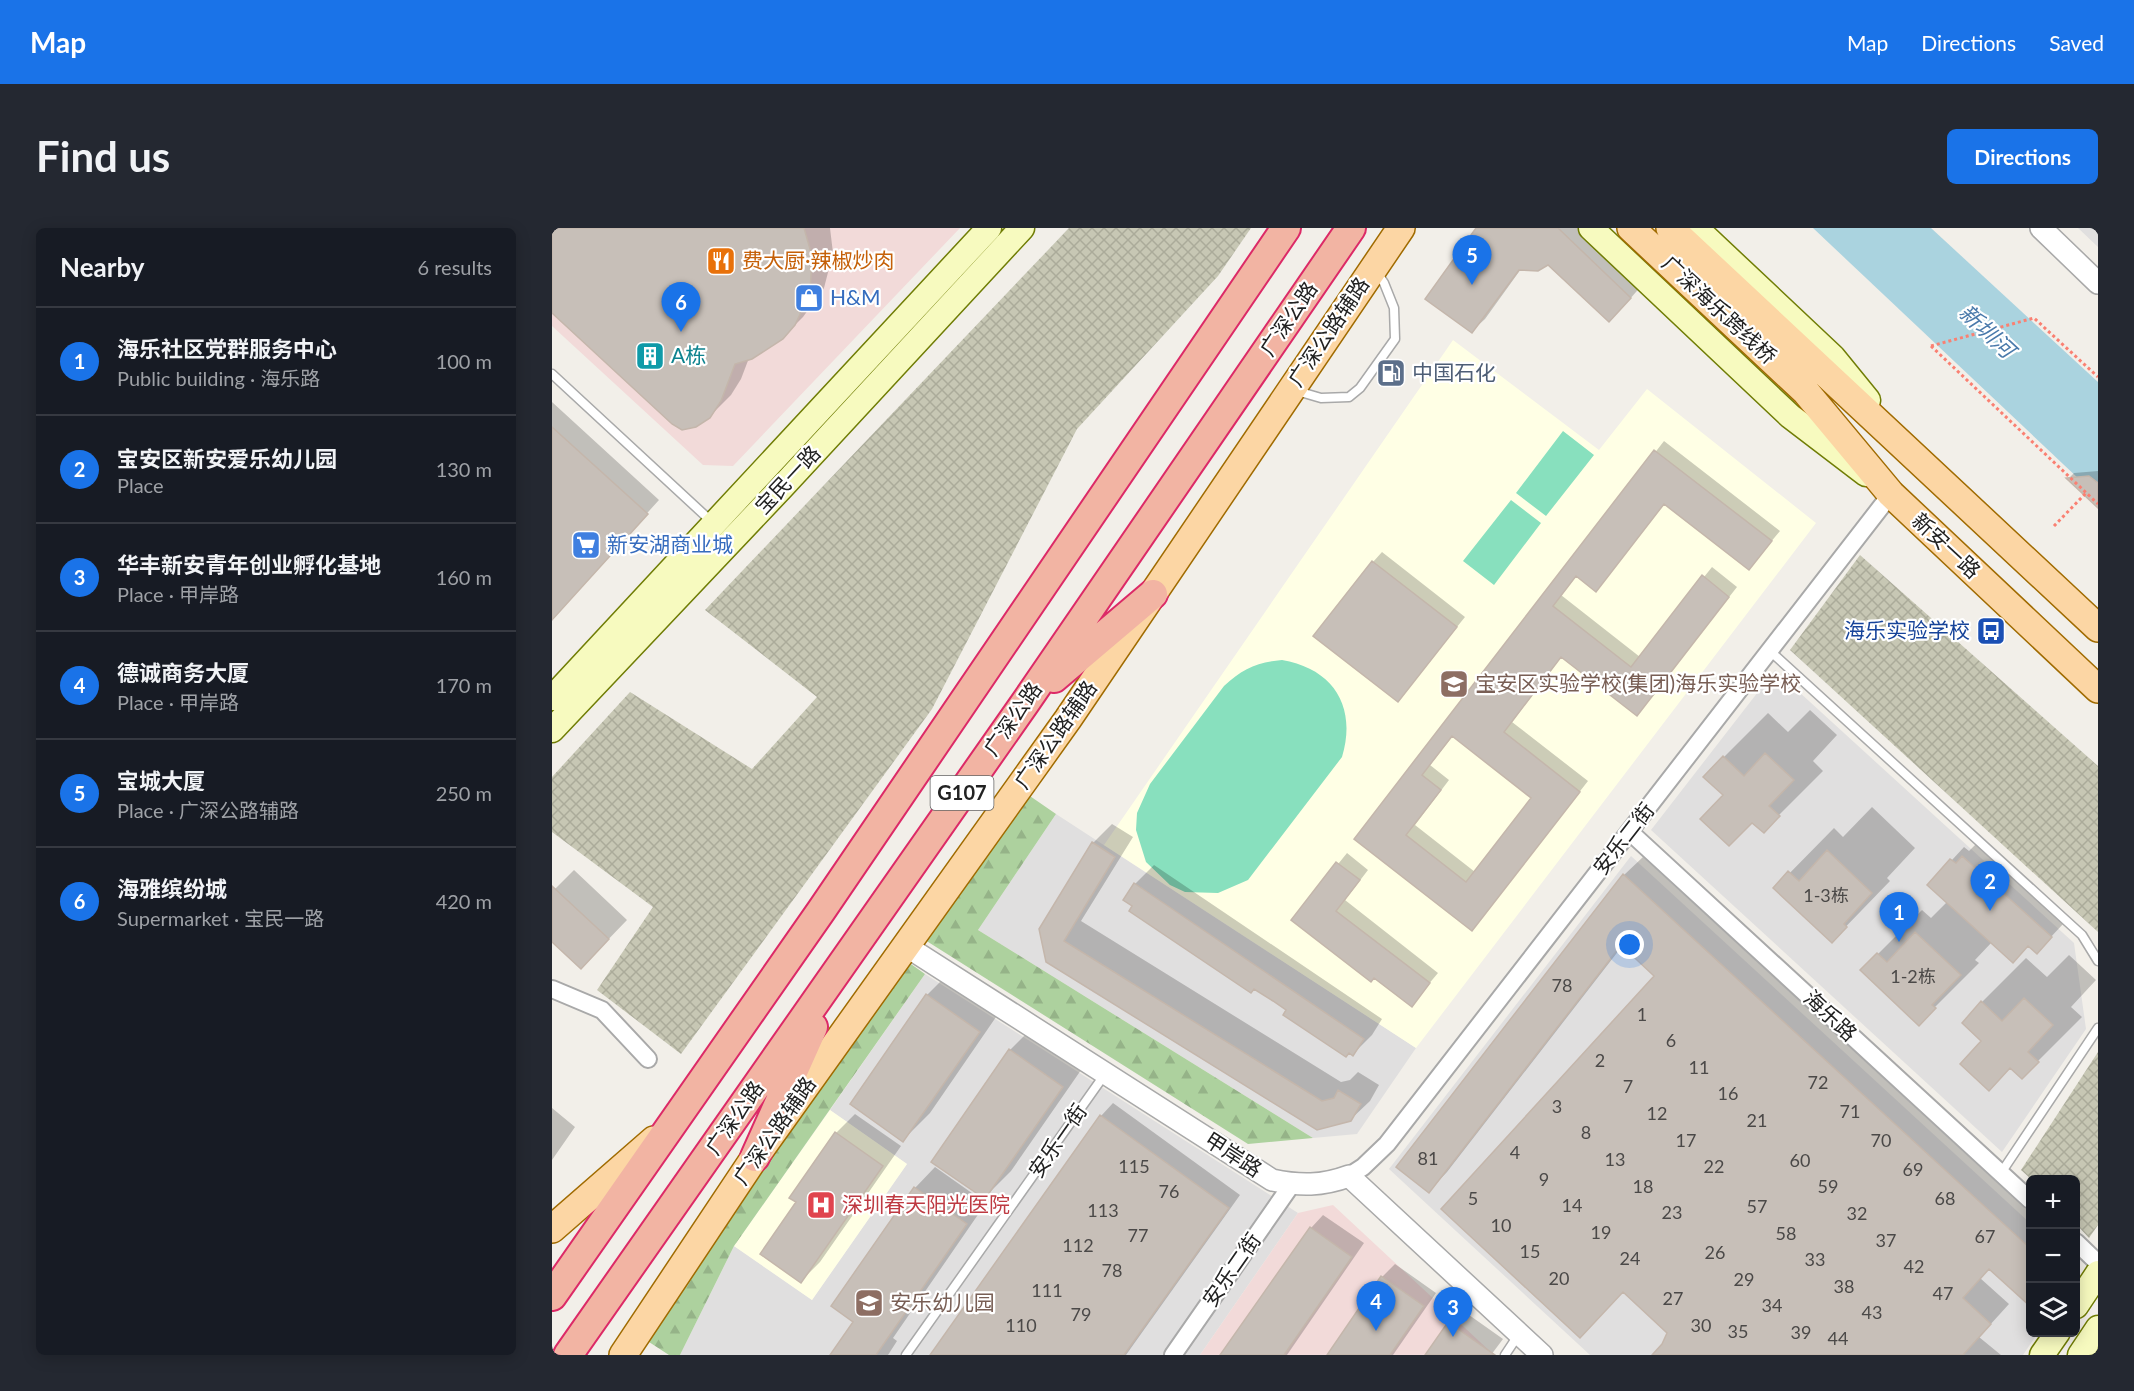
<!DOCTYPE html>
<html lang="en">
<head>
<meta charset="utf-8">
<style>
	body { margin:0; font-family:Lato,"Noto Sans SC",sans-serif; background:#242831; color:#f1f3f6 }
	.controls { position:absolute; right:18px; bottom:18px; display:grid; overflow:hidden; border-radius:9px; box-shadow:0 3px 15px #0003 }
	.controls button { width:54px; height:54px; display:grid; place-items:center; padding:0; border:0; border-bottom:2px solid #363941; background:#171b24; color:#f1f3f6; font:30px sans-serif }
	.you { position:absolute; left:1078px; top:717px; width:21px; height:21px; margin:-15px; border:4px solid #fff; border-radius:50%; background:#1a73e8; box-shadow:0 0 0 9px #1a73e833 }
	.badge { display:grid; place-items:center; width:39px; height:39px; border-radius:50%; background:#1a73e8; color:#fff; font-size:20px; font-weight:700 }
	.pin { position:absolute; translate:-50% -50px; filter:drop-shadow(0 2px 3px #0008) }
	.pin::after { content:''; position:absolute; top:32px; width:21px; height:18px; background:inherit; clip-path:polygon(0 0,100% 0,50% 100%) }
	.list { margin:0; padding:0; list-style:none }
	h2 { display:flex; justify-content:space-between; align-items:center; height:78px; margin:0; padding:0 24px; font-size:26px }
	h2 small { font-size:20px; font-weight:400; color:#9ea1a6 }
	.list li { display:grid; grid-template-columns:39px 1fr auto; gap:18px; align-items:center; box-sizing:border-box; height:108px; padding:0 24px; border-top:2px solid #363941 }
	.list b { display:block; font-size:22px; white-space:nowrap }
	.list p { margin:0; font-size:20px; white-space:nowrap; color:#9ea1a6 }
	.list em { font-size:20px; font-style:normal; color:#9ea1a6 }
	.icon { flex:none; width:33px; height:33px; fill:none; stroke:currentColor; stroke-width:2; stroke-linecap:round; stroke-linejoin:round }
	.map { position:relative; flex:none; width:1546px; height:1127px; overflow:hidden; border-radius:9px }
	header { display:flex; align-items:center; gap:36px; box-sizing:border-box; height:84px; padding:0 30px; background:#1a73e8; color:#fff }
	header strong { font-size:28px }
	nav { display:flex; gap:33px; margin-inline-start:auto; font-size:21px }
	.intro { display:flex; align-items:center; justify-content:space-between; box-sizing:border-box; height:144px; padding:0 36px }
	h1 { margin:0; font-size:42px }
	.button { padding:15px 27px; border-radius:9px; background:#1a73e8; color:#fff; font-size:21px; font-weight:700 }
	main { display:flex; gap:36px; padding:0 36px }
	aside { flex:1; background:#171b24; border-radius:9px; box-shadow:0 3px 15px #0003 }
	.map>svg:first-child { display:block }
	.residential { fill:#e0dfdf }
	.commercial { fill:#f2dad9 }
	.education { fill:#ffffe5 }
	.construction { fill:url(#construction-cross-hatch) }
	.forest { fill:url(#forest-firs) }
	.pitch { fill:#88e0be }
	.water { fill:#aad3df }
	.shadow { fill:#0003; fill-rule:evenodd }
	.building { fill:#c7bfb8; stroke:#c4b6ab; stroke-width:1.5; fill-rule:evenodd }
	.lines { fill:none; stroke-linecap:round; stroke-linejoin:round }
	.service-casing { stroke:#a9a9a9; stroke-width:11 }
	.minor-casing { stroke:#a9a9a9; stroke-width:20 }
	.tertiary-casing { stroke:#a9a9a9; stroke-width:24 }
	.secondary-casing { stroke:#707d05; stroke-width:27 }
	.primary-casing { stroke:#a06b00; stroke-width:30 }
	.trunk-casing { stroke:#dc2a67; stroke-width:32 }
	.path { stroke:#fa8072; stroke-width:3; stroke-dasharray:3 3; stroke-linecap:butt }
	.service { stroke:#fff; stroke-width:8 }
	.minor { stroke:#fff; stroke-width:16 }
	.tertiary { stroke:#fff; stroke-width:21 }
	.secondary { stroke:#f7fabf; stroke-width:24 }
	.primary { stroke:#fcd6a4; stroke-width:27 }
	.trunk { stroke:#f2b4a3; stroke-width:28 }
	.labels { text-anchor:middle; stroke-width:4.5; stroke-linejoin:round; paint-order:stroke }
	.number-label { font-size:18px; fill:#4b4948 }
	.shield { fill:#fff; stroke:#646464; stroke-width:1.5 }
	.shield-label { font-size:20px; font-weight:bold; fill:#222 }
	.food-label { font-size:21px; fill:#c56008; stroke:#fff; text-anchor:start }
	.shop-label { font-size:21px; fill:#366cbe; stroke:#fff; text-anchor:start }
	.street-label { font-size:21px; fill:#222; stroke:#fff }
	.culture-label { font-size:21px; fill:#0d838f; stroke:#fff; text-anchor:start }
	.service-label { font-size:21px; fill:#4e5e75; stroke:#fff; text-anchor:start }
	.transit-label { font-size:21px; fill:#164399; stroke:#fff; text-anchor:end }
	.education-label { font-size:21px; fill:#785e54; stroke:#fff; text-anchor:start }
	.health-label { font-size:21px; fill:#be3a42; stroke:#fff; text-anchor:start }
	.water-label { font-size:22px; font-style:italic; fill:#4a7aab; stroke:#fff }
</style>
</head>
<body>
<header>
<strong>Map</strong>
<nav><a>Map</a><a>Directions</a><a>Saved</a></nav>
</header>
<div class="intro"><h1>Find us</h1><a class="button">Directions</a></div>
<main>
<aside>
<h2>Nearby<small>6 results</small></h2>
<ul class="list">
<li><span class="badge">1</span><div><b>海乐社区党群服务中心</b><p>Public building · 海乐路</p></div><em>100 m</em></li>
<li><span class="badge">2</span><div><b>宝安区新安爱乐幼儿园</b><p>Place</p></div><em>130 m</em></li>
<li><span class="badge">3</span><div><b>华丰新安青年创业孵化基地</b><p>Place · 甲岸路</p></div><em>160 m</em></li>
<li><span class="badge">4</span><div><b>德诚商务大厦</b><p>Place · 甲岸路</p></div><em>170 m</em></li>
<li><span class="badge">5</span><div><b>宝城大厦</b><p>Place · 广深公路辅路</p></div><em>250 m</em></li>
<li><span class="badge">6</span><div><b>海雅缤纷城</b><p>Supermarket · 宝民一路</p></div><em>420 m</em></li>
</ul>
</aside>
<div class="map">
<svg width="1546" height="1127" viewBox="0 0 1546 1127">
	<defs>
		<pattern id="construction-cross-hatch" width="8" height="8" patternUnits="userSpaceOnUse" patternTransform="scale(1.5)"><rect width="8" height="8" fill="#c7c7b4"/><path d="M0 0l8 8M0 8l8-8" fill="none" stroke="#abab9a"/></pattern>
		<pattern id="forest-firs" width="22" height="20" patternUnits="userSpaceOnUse" patternTransform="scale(1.5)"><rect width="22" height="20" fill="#add19e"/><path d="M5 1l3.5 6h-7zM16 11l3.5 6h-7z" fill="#95b388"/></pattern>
	</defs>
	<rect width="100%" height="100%" fill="#f2efe9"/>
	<path class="residential" d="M1526,0H1546V19Z
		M1223,442L1522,715L1534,801L1450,924L1099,602Z
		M504,586L864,820L805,906L761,910L426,702Z
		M1079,628L1478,995V1104L1486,1105L1471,1127H1038L837,941Z
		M373,746L746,985L648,1127H128L182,1018L260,1072L355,936L278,882Z"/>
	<path class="commercial" d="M0,0H408L181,238L151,237L0,98Z
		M781,977L942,1127H648L746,985Z"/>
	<path class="education" d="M901,112L1047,222L1095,161L1264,295L864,820L552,617Z
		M278,882L355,936L260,1072L182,1018Z"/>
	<path class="construction" d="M517,0H699L666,48L525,201L380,481L129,826L45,762L101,679L0,604V549L78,464L200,541L265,469L153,382Z
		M1308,327L1546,538V704L1238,422Z
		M1546,824V997L1537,1010L1524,996V952L1479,951L1469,942Z"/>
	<path class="forest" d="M475,566L504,586L426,702L761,910L696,916L373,712Z
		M356,734L373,746L182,1018L128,1127H117L97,1114L216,933Z"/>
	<path class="pitch" d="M1011,203L1042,227L994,288L964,265Z
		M959,272L989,295L942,357L911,333Z
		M730,432C782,441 805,479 790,529L696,652L666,665L633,664L618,657L594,634L584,602L585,585L598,556L672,458C690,441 706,434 730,432Z"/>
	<path class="water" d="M1261,0H1379L1546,154V269Z"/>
	<path class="shadow" d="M0,0H278L281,25L272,60L251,89L230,110L197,130L189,151L179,167L157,189L0,83Z
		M926,0H1032L1091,56L1070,80L996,35L969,41L933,91L920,103Z
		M0,174L107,272L0,390Z
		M1112,213L1228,303L1197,340L1113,275L1044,362L1025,347L1009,367L1088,429L1160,339L1185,359L1085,486L1010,428L960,494L1036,553L920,701L804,611ZM901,508L981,570L923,644L863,597L897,552L878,537Z
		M1546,243V278L1517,250L1522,245Z
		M830,324L913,389L846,472L821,334Z
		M1258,482L1285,507L1261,533L1271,543L1211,603L1173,567L1172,529L1216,485L1236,504Z
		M1320,579L1363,620L1335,650L1338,653L1280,713L1223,660L1282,600L1291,609Z
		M560,596L581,609L529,693L789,854L798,852L806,844L827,857L818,873L798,892L496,733L541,615Z
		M1424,616L1512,695L1497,711L1477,717L1440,714L1423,732L1427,735L1367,795L1326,726L1370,682L1379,690L1395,674L1377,657L1412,619L1417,623Z
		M795,625L816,642L793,672L886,745L859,777L741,692Z
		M1091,629L1478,985V1070L1438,1040L1428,1050L1457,1076L1427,1109L1449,1127H1102L1111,1117L1116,1104L1105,747L1071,717L895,944L877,963L1072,647Z
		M602,637L830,791L820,807L801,826L582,677L583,656Z
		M22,642L75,692L48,720L0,712V664Z
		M1517,727L1544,752L1519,779L1530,789L1470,849L1431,813L1430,774L1474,730L1495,749Z
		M402,740L453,776L378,885L351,912L375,767Z
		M485,795L536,832L459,943L433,969L458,822Z
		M561,875L688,967L574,1127H380L549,888Z
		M0,880L23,899L0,932Z
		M303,886L349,918L268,1034L249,1053L246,974L284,905Z
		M383,939L434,975L341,1110L345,1113L336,1127H279L303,1093L281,1078L363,960Z
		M771,987L812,1015L735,1127H670L759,1000Z
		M843,1036L884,1065L841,1127H777L830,1049Z
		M910,1082L951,1111L939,1127H875L897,1095Z"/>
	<path class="building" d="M0,0H252L260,28L258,65L243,97L231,111L200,131L183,136L169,173L158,190L144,199L130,202L120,196L0,85Z
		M924,0H1006L1079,70L1057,94L996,37L986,43L967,42L920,105L873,71Z
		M0,199L96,286L0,392Z
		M1102,222L1220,313L1197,342L1112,276L1044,364L1024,348L1001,378L1079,439L1150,347L1177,369L1085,488L1009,429L952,504L1028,564L920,703L802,611ZM900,508L979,570L914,654L854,607L889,562L870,547Z
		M1537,248L1546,255V280L1514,250Z
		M820,333L905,399L846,474L761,408Z
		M1213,525L1242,552L1217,578L1228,588L1212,605L1200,595L1177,618L1148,591L1171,567L1151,549L1171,528L1192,548Z
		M540,614L563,629L512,713L770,873L782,870L786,862L809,876L799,893L765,902L494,734L487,701Z
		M1275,622L1320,665L1292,696L1295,699L1280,715L1221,660L1236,643L1247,653Z
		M1410,628L1500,709L1485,726L1476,718L1461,735L1375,657L1398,631L1404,635Z
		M784,634L808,652L784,683L878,755L860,779L822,750L819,754L739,692Z
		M1071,646L1479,1021V1079L1437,1041L1411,1070L1439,1096L1411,1127H1100L1110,1116L1115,1105L1071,1064L1028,1110L889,981L1102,748L1069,717L877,965L844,939Z
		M582,655L812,811L801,828L797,825L794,829L731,787L734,782L721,773L702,761L699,765L577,683L580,678L571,672Z
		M0,658L57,711L29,741L0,714Z
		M1363,704L1409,747L1380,777L1384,780L1367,798L1308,742L1325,725L1335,734Z
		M374,766L428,804L351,914L298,876Z
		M1472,770L1501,797L1476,824L1487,834L1470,851L1458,840L1437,863L1408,836L1429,813L1410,795L1429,773L1450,793Z
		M457,821L511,859L433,971L379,934Z
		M548,887L677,980L644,1026L572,1127H378Z
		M283,904L331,938L249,1055L208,1026L244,974L237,970Z
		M362,959L415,996L324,1127H278L301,1094L279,1078Z
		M758,999L800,1029L732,1127H668Z
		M829,1048L872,1078L838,1127H775Z
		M896,1094L943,1127H873Z"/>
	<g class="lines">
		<g class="service-casing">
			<path id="service" d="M0,146L160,294
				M745,163L769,170L797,169L808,160L843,111L842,80L832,55L824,43
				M1218,423L1530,707L1546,733
				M1449,945L1546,800
				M354,1127L553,846
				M953,1127L967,1106"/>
		</g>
		<g class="minor-casing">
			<path id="minor" d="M1078,604L1478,972
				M0,761L50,782L96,831
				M797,948L811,939L835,916L1339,266
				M1524,1014L1546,1035
				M621,1127L740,956"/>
		</g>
		<g class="tertiary-casing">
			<path id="tertiary" d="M1489,0L1546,55
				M354,718L720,952C748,958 770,958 797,948L990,1127"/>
		</g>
		<g class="secondary-casing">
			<path id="secondary" d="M1039,0L1238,188L1314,246
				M1144,0L1281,129L1316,172
				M0,470L437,0
				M0,502L231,258L470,0
				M1524,1078L1546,1045
				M1490,1127L1506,1104
				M1528,1127L1546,1100"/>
		</g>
		<g class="primary-casing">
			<path id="primary" d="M1079,0L1254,164L1339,266L1546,461
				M1118,0L1546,400
				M0,1001L102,912
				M71,1127L203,929L516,491L849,0"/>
		</g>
		<g class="trunk-casing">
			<path id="trunk" d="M502,450L601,366
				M203,929L261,799
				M0,1068L269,683L734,0
				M16,1127L473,475L799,0"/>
		</g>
		<path class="path" d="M1379,118L1546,276
			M1379,118L1482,90L1546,149
			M1502,298L1534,265"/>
		<use href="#service" class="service"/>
		<use href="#minor" class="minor"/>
		<use href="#tertiary" class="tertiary"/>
		<use href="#secondary" class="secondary"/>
		<use href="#primary" class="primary"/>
		<use href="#trunk" class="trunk"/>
	</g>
	<defs>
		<g id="restaurant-square" transform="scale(1.5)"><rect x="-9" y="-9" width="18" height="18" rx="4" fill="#e8710a" stroke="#fff"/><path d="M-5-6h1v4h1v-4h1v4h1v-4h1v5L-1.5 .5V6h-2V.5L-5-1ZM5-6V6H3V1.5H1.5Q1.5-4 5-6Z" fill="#fff"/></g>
		<g id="shop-square" transform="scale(1.5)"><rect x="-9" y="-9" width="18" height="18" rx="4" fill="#3f7fe0" stroke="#fff"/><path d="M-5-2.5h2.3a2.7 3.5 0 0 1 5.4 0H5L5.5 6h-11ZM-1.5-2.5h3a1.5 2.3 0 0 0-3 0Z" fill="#fff"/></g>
		<g id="building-square" transform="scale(1.5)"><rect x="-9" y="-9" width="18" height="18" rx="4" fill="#0f9aa8" stroke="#fff"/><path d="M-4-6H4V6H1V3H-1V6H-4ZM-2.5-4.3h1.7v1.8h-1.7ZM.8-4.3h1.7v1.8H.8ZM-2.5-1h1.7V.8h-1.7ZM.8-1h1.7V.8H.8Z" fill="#fff"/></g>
		<g id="fuel-square" transform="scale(1.5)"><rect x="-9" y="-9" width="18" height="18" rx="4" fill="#5c6f8a" stroke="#fff"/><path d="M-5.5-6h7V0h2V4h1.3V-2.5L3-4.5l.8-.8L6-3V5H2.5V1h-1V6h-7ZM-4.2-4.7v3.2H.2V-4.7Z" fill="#fff"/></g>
		<g id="supermarket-square" transform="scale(1.5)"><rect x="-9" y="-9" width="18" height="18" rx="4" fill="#3f7fe0" stroke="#fff"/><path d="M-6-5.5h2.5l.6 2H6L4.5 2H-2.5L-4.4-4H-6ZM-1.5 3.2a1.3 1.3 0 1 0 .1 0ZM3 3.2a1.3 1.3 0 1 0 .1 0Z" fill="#fff"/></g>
		<g id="bus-square" transform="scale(1.5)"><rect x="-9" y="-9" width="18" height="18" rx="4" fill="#1a4fb4" stroke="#fff"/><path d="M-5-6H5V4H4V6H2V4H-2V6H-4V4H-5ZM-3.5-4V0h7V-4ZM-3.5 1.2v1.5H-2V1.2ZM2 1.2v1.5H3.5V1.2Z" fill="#fff"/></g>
		<g id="school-square" transform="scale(1.5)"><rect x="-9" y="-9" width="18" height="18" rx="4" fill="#8d6e63" stroke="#fff"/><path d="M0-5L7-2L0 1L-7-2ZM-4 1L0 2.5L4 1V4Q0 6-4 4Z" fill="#fff"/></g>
		<g id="hospital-square" transform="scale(1.5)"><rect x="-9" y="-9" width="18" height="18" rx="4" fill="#e0444e" stroke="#fff"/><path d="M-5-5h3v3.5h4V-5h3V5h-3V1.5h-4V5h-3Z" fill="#fff"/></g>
	</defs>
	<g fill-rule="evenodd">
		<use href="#restaurant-square" x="169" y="33"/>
		<use href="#shop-square" x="257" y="70"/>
		<use href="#building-square" x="98" y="128"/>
		<use href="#fuel-square" x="839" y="145"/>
		<use href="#supermarket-square" x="34" y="317"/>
		<use href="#bus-square" x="1439" y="403"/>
		<use href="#school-square" x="902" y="456"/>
		<use href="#hospital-square" x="269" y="977"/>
		<use href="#school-square" x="317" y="1075"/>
	</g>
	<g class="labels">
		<g class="number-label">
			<text x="1274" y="674">1-3栋</text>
			<text x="1361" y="755">1-2栋</text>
			<text x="1010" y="764">78</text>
			<text x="1090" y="793">1</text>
			<text x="1119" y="819">6</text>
			<text x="1048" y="839">2</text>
			<text x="1147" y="846">11</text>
			<text x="1266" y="861">72</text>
			<text x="1076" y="865">7</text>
			<text x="1176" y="872">16</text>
			<text x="1005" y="885">3</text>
			<text x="1298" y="890">71</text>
			<text x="1105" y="892">12</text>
			<text x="1205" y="899">21</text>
			<text x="1034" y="911">8</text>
			<text x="1134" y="919">17</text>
			<text x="1329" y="919">70</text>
			<text x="963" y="931">4</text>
			<text x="876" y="937">81</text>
			<text x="1063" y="938">13</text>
			<text x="1248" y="939">60</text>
			<text x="582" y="945">115</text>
			<text x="1162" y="945">22</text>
			<text x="1361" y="948">69</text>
			<text x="992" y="958">9</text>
			<text x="1091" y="965">18</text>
			<text x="1276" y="965">59</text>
			<text x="617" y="970">76</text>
			<text x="921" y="977">5</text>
			<text x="1393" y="977">68</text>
			<text x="1020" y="984">14</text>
			<text x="1205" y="985">57</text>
			<text x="551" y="989">113</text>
			<text x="1120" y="991">23</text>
			<text x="1305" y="992">32</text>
			<text x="949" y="1004">10</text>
			<text x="1049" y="1011">19</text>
			<text x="1234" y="1012">58</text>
			<text x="586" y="1014">77</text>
			<text x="1433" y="1015">67</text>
			<text x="1334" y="1019">37</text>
			<text x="526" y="1024">112</text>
			<text x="978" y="1030">15</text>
			<text x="1163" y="1031">26</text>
			<text x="1078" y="1037">24</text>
			<text x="1263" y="1038">33</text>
			<text x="1362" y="1045">42</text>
			<text x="560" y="1049">78</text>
			<text x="1007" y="1057">20</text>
			<text x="1192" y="1058">29</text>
			<text x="1292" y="1065">38</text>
			<text x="495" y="1069">111</text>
			<text x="1391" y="1072">47</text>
			<text x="1121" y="1077">27</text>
			<text x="1220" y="1084">34</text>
			<text x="1320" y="1091">43</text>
			<text x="529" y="1093">79</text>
			<text x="469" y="1104">110</text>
			<text x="1149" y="1104">30</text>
			<text x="1186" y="1110">35</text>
			<text x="1249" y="1111">39</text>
			<text x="1286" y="1117">44</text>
		</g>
		<rect class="shield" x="378.5" y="548" width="63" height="34" rx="4.5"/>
		<g class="shield-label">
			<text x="410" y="572">G107</text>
		</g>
		<g class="food-label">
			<text x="190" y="40">费大厨·辣椒炒肉</text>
		</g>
		<g class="shop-label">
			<text x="278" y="77">H&amp;M</text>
			<text x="55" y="324">新安湖商业城</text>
		</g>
		<g class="street-label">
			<text transform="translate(1167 82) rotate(43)" y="7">广深海乐跨线桥</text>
			<text transform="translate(737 91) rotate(-56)" y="7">广深公路</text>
			<text transform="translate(777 104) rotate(-56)" y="7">广深公路辅路</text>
			<text transform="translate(236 252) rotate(-47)" y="7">宝民一路</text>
			<text transform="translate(1394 318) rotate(43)" y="7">新安一路</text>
			<text transform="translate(461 491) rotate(-55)" y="7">广深公路</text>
			<text transform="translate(504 507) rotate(-55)" y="7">广深公路辅路</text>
			<text transform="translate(1072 611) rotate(-52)" y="7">安乐二街</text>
			<text transform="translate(1278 788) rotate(43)" y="7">海乐路</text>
			<text transform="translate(183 890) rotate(-55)" y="7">广深公路</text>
			<text transform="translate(223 903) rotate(-55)" y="7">广深公路辅路</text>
			<text transform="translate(506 913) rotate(-55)" y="7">安乐一街</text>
			<text transform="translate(681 927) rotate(33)" y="7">甲岸路</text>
			<text transform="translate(680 1042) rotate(-55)" y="7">安乐二街</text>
		</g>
		<g class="culture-label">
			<text x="119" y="135">A栋</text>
		</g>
		<g class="service-label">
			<text x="860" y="152">中国石化</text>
		</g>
		<g class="transit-label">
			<text x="1418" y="410">海乐实验学校</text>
		</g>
		<g class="education-label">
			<text x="923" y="463">宝安区实验学校(集团)海乐实验学校</text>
			<text x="338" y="1082">安乐幼儿园</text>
		</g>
		<g class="health-label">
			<text x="290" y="984">深圳春天阳光医院</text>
		</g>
		<g class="water-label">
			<text transform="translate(1435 103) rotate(43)" y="8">新圳河</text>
		</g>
	</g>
</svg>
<div class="controls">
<button>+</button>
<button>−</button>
<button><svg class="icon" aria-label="layers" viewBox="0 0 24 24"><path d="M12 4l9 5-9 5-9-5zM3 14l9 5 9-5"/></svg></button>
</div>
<div class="you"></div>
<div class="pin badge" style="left:1347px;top:714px">1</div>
<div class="pin badge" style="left:1438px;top:683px">2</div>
<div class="pin badge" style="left:901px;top:1109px">3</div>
<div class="pin badge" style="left:824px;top:1103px">4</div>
<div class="pin badge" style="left:920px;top:57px">5</div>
<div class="pin badge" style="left:129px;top:104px">6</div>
</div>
</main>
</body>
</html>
